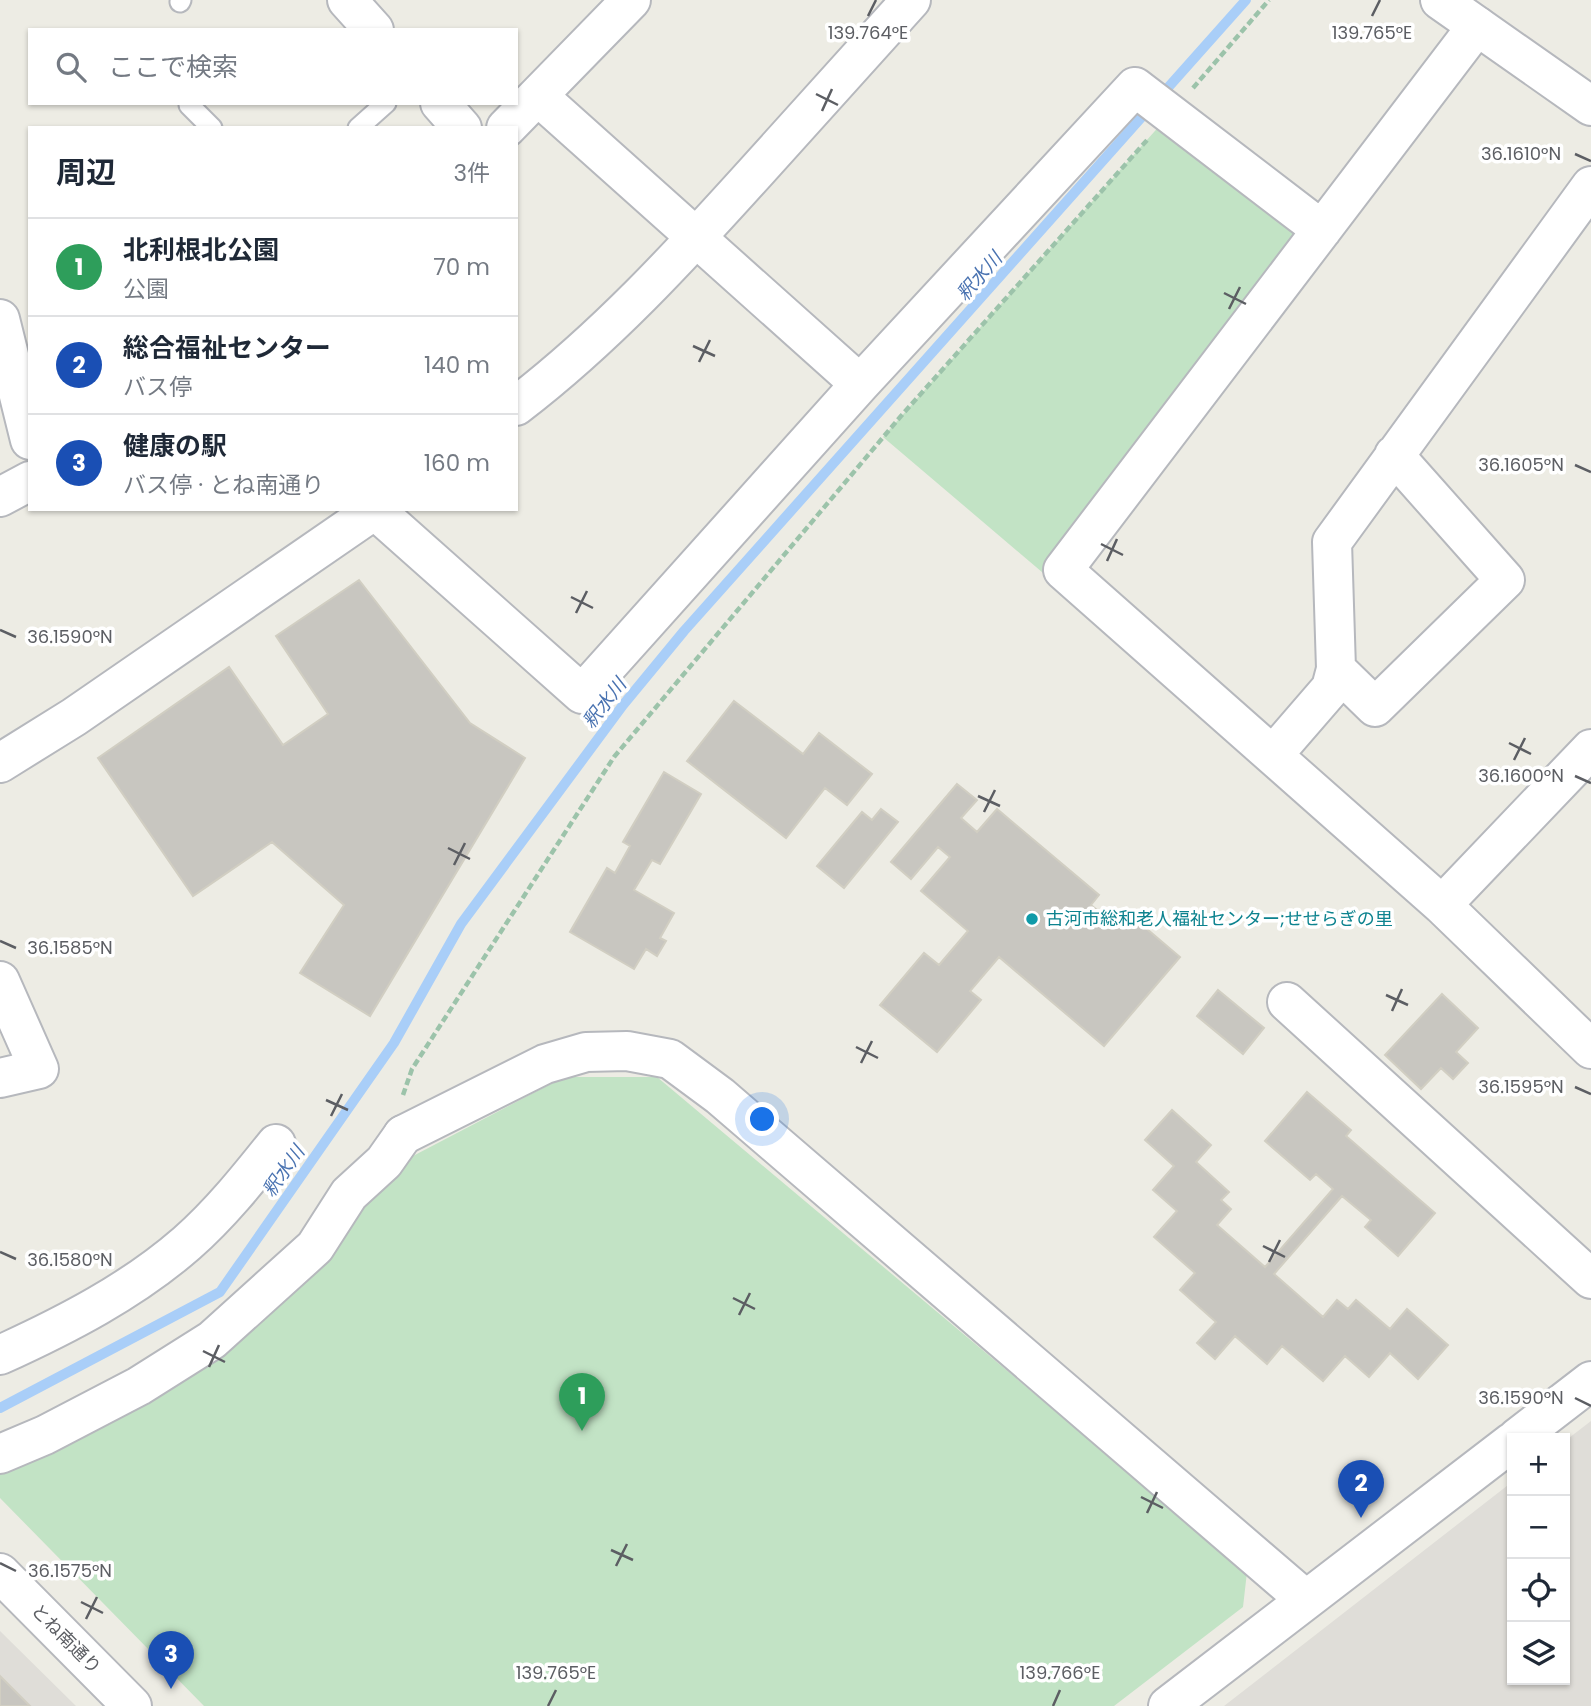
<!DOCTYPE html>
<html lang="ja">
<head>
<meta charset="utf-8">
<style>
	body { margin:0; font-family:Poppins,"Noto Sans JP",sans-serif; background:#f6f6f7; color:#1f2937 }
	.controls { position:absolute; right:21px; bottom:21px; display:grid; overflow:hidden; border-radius:0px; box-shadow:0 2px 5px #0004 }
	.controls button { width:63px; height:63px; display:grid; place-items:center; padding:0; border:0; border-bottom:2px solid #e0e1e3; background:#fff; color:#1f2937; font:35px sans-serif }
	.you { position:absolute; left:763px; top:1120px; width:24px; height:24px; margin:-18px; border:5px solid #fff; border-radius:50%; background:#1a73e8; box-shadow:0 0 0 10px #1a73e833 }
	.badge { display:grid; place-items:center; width:46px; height:46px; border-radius:50%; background:#0b8043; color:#fff; font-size:23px; font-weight:700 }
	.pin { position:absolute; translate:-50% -58px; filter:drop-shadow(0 2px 4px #0008) }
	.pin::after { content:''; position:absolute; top:37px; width:24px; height:21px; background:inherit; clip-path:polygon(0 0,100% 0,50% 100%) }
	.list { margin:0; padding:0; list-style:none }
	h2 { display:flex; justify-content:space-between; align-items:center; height:91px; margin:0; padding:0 28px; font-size:30px }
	h2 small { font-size:23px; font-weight:400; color:#747a83 }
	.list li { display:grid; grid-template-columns:46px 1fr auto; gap:21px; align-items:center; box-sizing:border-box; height:98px; padding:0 28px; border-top:2px solid #e0e1e3 }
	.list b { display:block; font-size:26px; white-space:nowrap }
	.list p { margin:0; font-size:23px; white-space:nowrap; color:#747a83 }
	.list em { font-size:23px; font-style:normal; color:#747a83 }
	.icon { flex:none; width:38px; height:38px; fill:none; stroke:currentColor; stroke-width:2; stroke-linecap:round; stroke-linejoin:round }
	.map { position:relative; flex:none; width:1591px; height:1706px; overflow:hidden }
	.search { position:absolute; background:#fff; box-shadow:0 2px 5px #0004; left:28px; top:28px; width:490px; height:77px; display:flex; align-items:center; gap:18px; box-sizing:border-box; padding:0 24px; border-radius:0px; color:#747a83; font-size:26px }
	.panel { position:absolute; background:#fff; box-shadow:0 2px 5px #0004; left:28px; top:126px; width:490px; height:385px; border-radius:0px }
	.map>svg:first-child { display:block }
	.industrial { fill:#dfddd8 }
	.green { fill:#c2e3c5 }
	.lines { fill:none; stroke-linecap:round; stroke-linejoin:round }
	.stream { stroke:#a9cef8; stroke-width:10 }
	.building { fill:#c8c6c0; stroke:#d1cec2; stroke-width:2 }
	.service-casing { stroke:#b6b8bd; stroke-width:23 }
	.minor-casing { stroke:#b6b8bd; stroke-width:42 }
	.tertiary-casing { stroke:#b6b8bd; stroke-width:42 }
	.path { stroke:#9cc3aa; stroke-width:4.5; stroke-dasharray:7 3.5; stroke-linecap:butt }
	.service { stroke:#fff; stroke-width:19 }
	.minor { stroke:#fff; stroke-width:38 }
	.tertiary { stroke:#fff; stroke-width:38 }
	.ticks { fill:none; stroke:#5c5e63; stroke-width:2.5 }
	.culture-dot { fill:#0f9aa8; stroke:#fff; stroke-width:2.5 }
	.labels { text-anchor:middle; stroke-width:7; stroke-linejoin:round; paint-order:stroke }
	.culture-label { font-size:18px; fill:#0d838f; stroke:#fff; text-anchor:start }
	.street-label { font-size:18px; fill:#5c5e63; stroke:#fff }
	.water-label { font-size:19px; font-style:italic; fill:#4a73b1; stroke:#fff }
	.ticks-label { font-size:18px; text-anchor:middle; fill:#5c5e63; stroke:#fff; stroke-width:7; stroke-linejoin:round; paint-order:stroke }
</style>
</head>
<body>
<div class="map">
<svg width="1591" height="1706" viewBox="0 0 1591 1706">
	<rect width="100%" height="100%" fill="#edece4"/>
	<path class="industrial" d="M1591,1421V1706H1224L1512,1482V1680H1565V1441Z
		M0,1631L76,1706H0Z"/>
	<path class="green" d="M1170,114L1315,237L1049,578L883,437Z
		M564,1077H657L1247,1572L1243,1607L1114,1706H204L0,1498V1473L171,1388L286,1291L413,1156Z"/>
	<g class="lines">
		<path class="stream" d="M0,1408L220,1292L394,1043L461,924L623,705L684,631L1246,0"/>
	</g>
	<path class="building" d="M359,580L470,723L525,758L370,1016L300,973L344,905L272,842L193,896L98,758L229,667L283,745L328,714L276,636Z
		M734,701L803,754L819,733L872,774L847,805L825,788L786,838L687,761Z
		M664,772L701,794L660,864L652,860L634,890L674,913L660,938L666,941L657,956L646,949L634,969L570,932L607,868L615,873L630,846L623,842Z
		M957,784L977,800L961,818L977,832L997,809L1099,895L1091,905L1116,926L1128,913L1180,957L1104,1046L999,957L970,991L981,1000L937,1052L880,1005L924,953L939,965L968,931L921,891L950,857L938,847L911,879L891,862Z
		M881,809L898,822L844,888L817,866L862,812L872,820Z
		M1218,990L1264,1028L1243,1054L1197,1016Z
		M1442,994L1478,1028L1456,1052L1468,1063L1453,1079L1441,1068L1421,1089L1385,1055Z
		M1307,1092L1351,1130L1346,1136L1435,1213L1398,1256L1365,1227L1371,1220L1342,1196L1274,1274L1323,1317L1337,1300L1348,1309L1356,1300L1390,1329L1407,1309L1448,1345L1418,1379L1390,1353L1369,1377L1345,1356L1323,1381L1282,1346L1267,1364L1235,1336L1215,1359L1197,1343L1216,1322L1180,1290L1195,1273L1154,1237L1177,1211L1153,1190L1174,1166L1145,1140L1172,1110L1211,1145L1196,1162L1229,1192L1221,1200L1231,1209L1217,1225L1265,1267L1333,1189L1316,1174L1310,1180L1265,1141Z
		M0,1676L30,1706H0Z"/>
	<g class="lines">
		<g class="service-casing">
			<path id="service" d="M180,2L181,0
				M189,105L212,128
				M358,128L386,103"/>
		</g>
		<g class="minor-casing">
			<path id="minor" d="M347,0L374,30
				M1477,26L1063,570L1442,905L1591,1049
				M538,96L860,384
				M440,103L462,128
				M506,128L631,0
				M0,319L30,440
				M0,497L30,481
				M375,510L582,694L860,384L1135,87L1322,230
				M1336,669L1375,707L1505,580L1394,455
				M1273,755L1331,688L1336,669L1332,542L1591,186
				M1442,905L1591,749
				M0,981L39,1069L0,1078
				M1287,1002L1591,1279
				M0,1355C66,1325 132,1291 187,1243C220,1214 248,1179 276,1144
				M0,1454L45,1435L139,1386L212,1340L315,1247L349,1194L384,1162L403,1135"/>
		</g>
		<g class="tertiary-casing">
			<path id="tertiary" d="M1440,0L1591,106
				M516,406C605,338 680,256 755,173C807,116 859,58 911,0
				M0,763L74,717L376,509
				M403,1135L545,1064L586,1052L627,1051L670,1059L720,1096L1306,1600
				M1517,1438L1591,1381
				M0,1573L132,1706
				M1168,1706L1512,1442"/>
		</g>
		<path class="path" d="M1193,88L1269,0
			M403,1095L412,1069L614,757L901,416L1148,139"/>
		<use href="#service" class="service"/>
		<use href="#minor" class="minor"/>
		<use href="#tertiary" class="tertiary"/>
	</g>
	<path class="ticks" d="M868,16L876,0M1372,16L1380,0M816,94L838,105M822,111L832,89M1575,154L1591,161M1224,293L1246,304M1229,309L1240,287M693,346L715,356M699,362L710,340M1575,465L1591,472M1101,544L1123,555M1107,561L1117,539M571,597L593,608M576,613L587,591M0,630L16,637M1509,743L1531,754M1514,760L1525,738M1575,776L1591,783M978,796L1000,806M984,812L995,790M448,848L470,859M454,865L465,843M0,941L16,948M1386,995L1408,1005M1392,1011L1402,989M856,1047L878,1058M861,1063L872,1041M1575,1087L1591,1094M326,1100L348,1110M331,1116L342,1094M1263,1246L1285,1257M0,1252L16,1259M1269,1262L1280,1240M733,1298L755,1309M739,1315L750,1293M203,1351L225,1362M209,1367L219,1345M1575,1398L1591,1406M1141,1497L1163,1508M1147,1513L1157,1492M611,1550L633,1560M0,1563L16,1571M616,1566L627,1544M81,1602L103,1613M86,1619L97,1597M548,1706L556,1690M1053,1706L1060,1690"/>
	<circle class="culture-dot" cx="1032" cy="919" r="7"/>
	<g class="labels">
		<g class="culture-label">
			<text x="1046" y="925">古河市総和老人福祉センター;せせらぎの里</text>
		</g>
		<g class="street-label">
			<text transform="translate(66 1639) rotate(45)" y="6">とね南通り</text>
		</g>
		<g class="water-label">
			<text transform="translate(979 276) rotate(-49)" y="7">釈水川</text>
			<text transform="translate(604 703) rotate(-52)" y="7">釈水川</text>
			<text transform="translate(283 1171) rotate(-55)" y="7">釈水川</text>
		</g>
	</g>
	<g class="ticks-label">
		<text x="868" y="39">139.764°E</text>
		<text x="1372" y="39">139.765°E</text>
		<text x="1521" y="160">36.1610°N</text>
		<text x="1521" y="471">36.1605°N</text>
		<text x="70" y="643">36.1590°N</text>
		<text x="1521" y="782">36.1600°N</text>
		<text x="70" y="954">36.1585°N</text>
		<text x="1521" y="1093">36.1595°N</text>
		<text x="70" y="1266">36.1580°N</text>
		<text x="1521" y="1404">36.1590°N</text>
		<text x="70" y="1577">36.1575°N</text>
		<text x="556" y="1679">139.765°E</text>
		<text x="1060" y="1679">139.766°E</text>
	</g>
</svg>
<div class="controls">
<button>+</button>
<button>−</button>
<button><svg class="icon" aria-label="locate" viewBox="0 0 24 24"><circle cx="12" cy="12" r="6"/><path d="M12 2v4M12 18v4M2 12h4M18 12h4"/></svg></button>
<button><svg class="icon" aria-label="layers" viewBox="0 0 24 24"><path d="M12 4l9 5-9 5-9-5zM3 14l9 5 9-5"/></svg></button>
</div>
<div class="you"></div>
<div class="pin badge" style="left:582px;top:1431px;background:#2e9e5b">1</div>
<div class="pin badge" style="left:1361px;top:1518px;background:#1a4fb4">2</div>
<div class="pin badge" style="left:171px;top:1689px;background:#1a4fb4">3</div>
<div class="search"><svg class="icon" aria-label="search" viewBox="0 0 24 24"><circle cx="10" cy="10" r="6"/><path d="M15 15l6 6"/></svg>ここで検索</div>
<section class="panel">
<h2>周辺<small>3件</small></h2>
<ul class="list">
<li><span class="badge" style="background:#2e9e5b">1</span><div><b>北利根北公園</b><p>公園</p></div><em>70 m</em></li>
<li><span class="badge" style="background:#1a4fb4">2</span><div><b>総合福祉センター</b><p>バス停</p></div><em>140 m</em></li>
<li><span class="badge" style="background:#1a4fb4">3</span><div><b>健康の駅</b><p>バス停 · とね南通り</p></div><em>160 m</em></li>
</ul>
</section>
</div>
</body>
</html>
